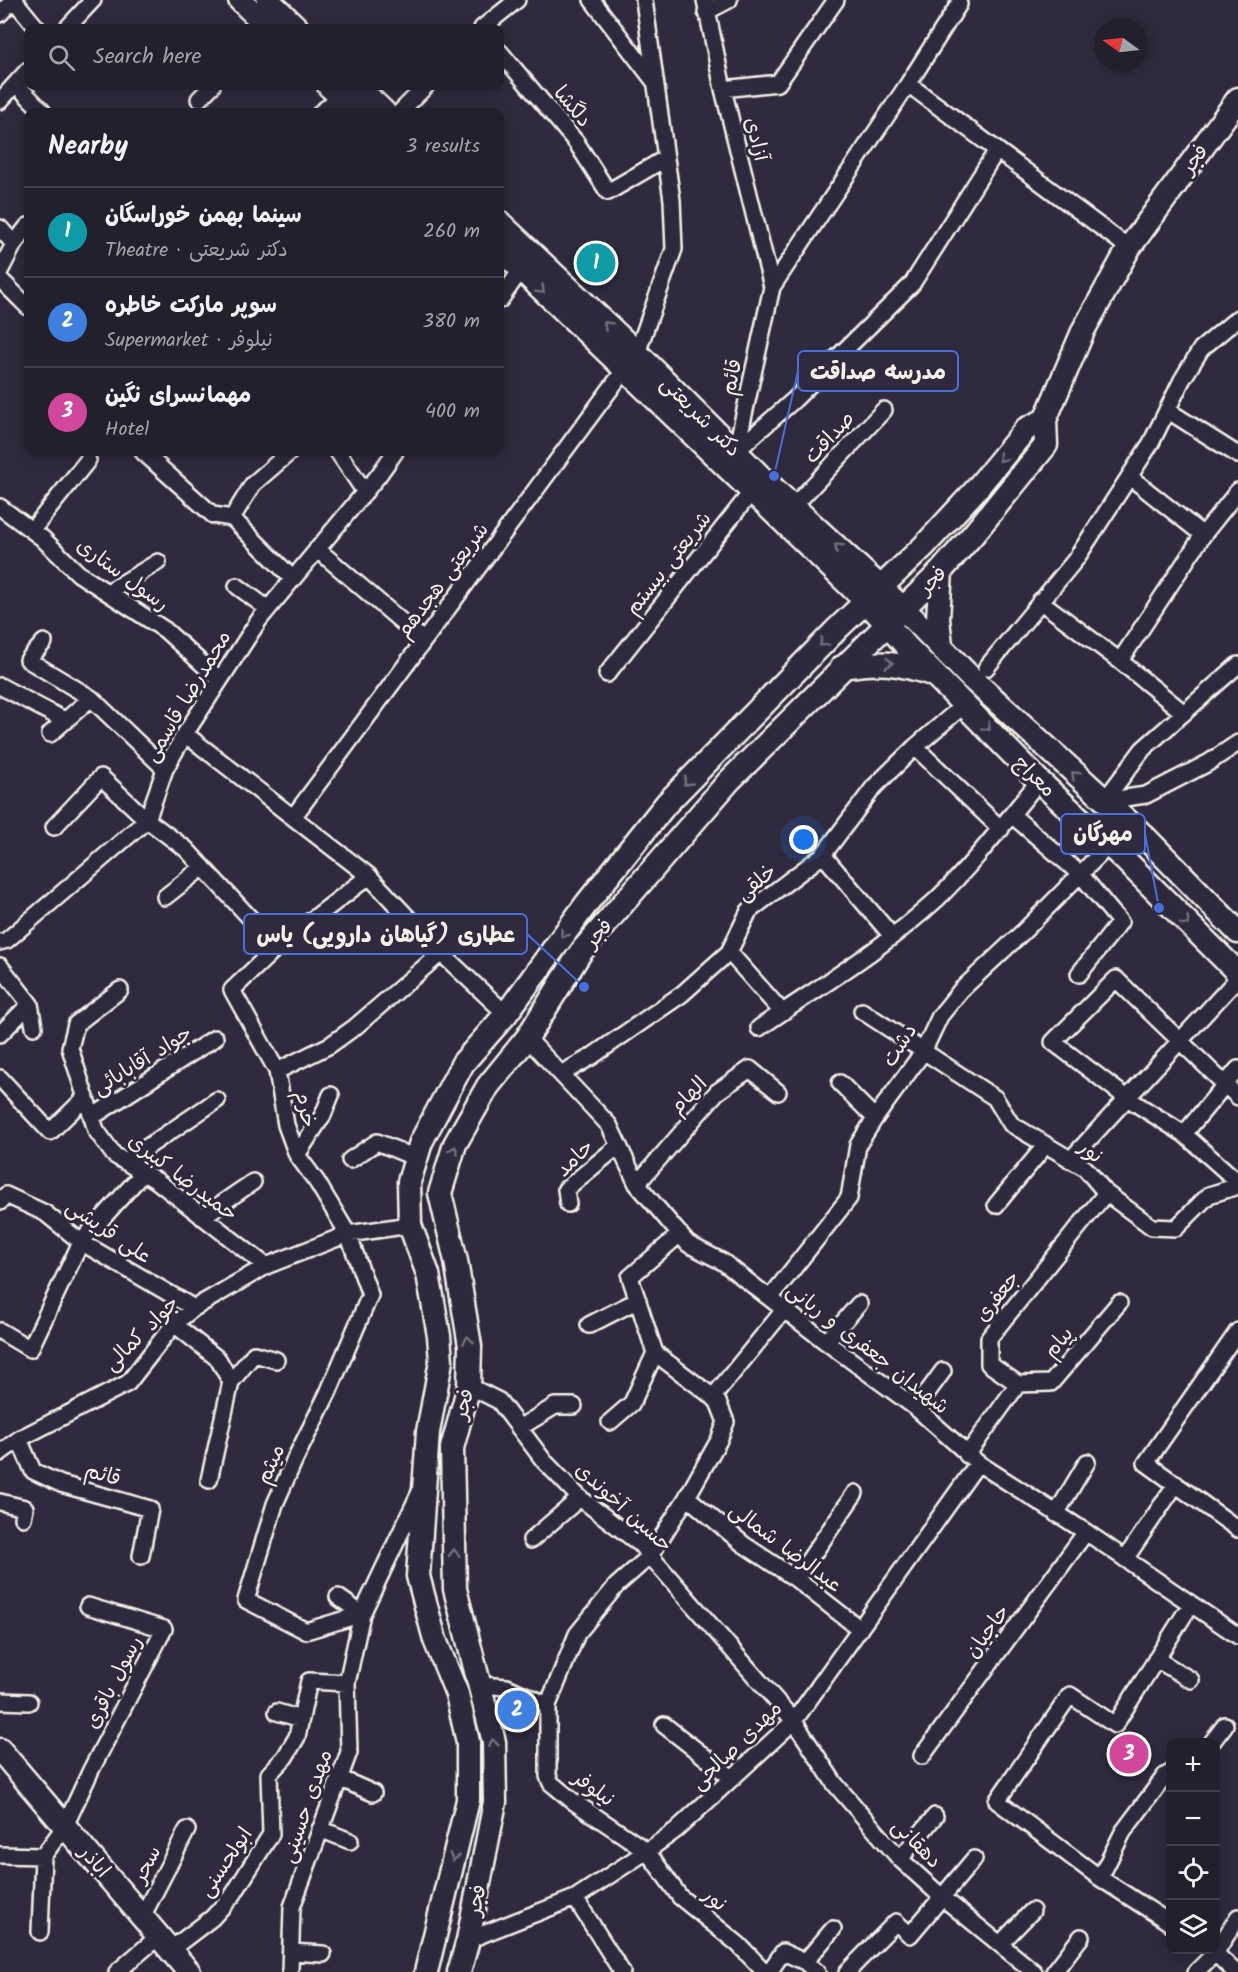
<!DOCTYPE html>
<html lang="en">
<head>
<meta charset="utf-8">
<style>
	body { margin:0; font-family:Kalam,"Playpen Sans Arabic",sans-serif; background:#2b2836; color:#f1f3f6 }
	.controls { position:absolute; right:18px; bottom:18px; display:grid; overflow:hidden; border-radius:12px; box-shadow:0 3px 15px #0003 }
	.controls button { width:54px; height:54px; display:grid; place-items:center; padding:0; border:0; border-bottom:2px solid #403e4a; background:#23202e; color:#f1f3f6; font:30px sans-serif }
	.compass { position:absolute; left:1094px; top:18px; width:54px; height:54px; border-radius:50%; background:#23202e; box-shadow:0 3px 15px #0003; rotate:285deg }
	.you { position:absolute; left:804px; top:840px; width:21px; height:21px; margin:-15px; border:4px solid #fff; border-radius:50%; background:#1a73e8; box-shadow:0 0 0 9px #1a73e833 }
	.badge { display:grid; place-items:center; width:39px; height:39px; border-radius:50%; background:#1a73e8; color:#fff; font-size:20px; font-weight:700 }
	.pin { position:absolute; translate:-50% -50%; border:3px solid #fff; box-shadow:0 2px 6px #0006 }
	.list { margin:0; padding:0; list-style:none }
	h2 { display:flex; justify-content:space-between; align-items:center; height:78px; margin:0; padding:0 24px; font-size:26px }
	h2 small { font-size:20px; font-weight:400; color:#a3a3aa }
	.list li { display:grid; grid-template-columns:39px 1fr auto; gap:18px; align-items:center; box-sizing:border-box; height:90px; padding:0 24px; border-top:2px solid #403e4a }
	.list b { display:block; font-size:22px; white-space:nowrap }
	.list p { margin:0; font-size:20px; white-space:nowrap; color:#a3a3aa }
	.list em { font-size:20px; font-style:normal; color:#a3a3aa }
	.icon { flex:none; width:33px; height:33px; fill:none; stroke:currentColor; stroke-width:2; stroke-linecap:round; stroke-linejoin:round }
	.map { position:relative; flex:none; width:1238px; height:1972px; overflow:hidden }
	.search { position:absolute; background:#23202e; box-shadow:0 3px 15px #0003; left:24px; top:24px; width:480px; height:66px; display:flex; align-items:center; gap:15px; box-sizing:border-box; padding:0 21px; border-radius:12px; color:#a3a3aa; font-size:22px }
	.panel { position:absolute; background:#23202e; box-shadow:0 3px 15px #0003; left:24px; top:108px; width:480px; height:348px; border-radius:12px }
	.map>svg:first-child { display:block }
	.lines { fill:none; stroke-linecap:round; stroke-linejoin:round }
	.minor-casing { stroke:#f4f1e8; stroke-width:20 }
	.secondary-casing { stroke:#f4f1e8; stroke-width:27 }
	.minor { stroke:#2f2a3d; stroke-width:15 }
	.secondary { stroke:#2f2a3d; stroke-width:22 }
	.oneway { stroke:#747079 }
	.labels { text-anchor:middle; stroke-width:6; stroke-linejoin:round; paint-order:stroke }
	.street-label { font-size:21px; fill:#f4f1e8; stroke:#2f2a3d }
	.leader { fill:none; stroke:#486fdb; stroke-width:2 }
	.callout-dot { fill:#486fdb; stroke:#2f2a3d; stroke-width:2 }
	.callout { fill:#2f2a3d; stroke:#486fdb; stroke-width:2 }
	.callout-label { font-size:22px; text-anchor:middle; font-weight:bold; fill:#f4f1e8 }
</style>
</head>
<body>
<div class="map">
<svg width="1238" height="1972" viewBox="0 0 1238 1972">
	<rect width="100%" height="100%" fill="#2f2a3d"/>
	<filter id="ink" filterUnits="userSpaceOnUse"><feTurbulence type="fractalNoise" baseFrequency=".0167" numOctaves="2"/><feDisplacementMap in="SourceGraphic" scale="12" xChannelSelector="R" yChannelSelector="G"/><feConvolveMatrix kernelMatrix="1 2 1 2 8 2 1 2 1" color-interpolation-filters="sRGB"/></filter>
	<g filter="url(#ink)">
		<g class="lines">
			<g class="minor-casing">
				<path id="minor" d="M14,0L37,28
					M592,0L654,81
					M705,0L723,89L772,287
					M959,4L908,84L772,287L736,451L795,399L912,284L997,150
					M706,12L729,0
					M0,14L13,0
					M67,28L93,0
					M482,28L517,0
					M500,52L576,142L608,192L666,158L644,0
					M16,84L43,112
					M908,84L1129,248
					M723,89L778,83L836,0
					M199,99L212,86
					M0,101L28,70
					M321,112L347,93
					M400,112L426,86
					M0,228L14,244
					M0,271L14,244L28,226
					M0,279L28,307
					M500,300L526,263
					M1167,410L1238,455
					M143,452L213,515L232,518L293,579
					M338,452L365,492
					M1130,477L1203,535
					M0,507L42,538L79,574L165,630L219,679
					M787,513L884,410
					M232,518L253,484L290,452
					M32,530L88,460
					M317,549L423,640
					M237,586L268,609
					M108,592L158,562
					M1040,601L1120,661
					M44,642L28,660L91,698L165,769
					M986,668L1076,559L1151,443L1182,380L1201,349L1238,318
					M607,674L757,485
					M0,686L66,721
					M1184,713L1120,661L1203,535L1238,491
					M50,734L91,698
					M185,734L369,876L441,953L506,1014
					M915,747L1001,829
					M1104,801L1143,749L1238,665
					M1104,801L1146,795L1208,763L1238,743
					M1012,815L1081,875L1120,922L1079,974
					M294,816L637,353L674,249L672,200L666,158
					M54,827L101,777L147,820L186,849L277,947
					M823,855L892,936
					M165,897L203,867
					M0,942L7,940L147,820L165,769L185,734L259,620L378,476L395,452
					M729,952L782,1012
					M0,966L30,1004L0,1034
					M120,990L76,1024L70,1048L96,1130L114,1155L157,1181L266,1266
					M30,1004L34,1027
					M862,1011L995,1098L1011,1124L1085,1168L1106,1193L1152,1227L1176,1228L1209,1195L1238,1186
					M759,1028C819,987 883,949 937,899C974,863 1006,821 1039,781
					M527,1038L609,1125L637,1184L688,1244L723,1262L826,1342L916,1408L978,1463L1086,1532L1238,1636
					M277,1071L330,1045L355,1027L441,953
					M561,1074L591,1057L682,994L729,952L749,911L823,855L874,787L915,747L965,704
					M0,1078L50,1132L86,1097
					M840,1083L875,1118
					M1238,1097L1116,979L1053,1042L1127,1098L1184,1134L1238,1182
					M92,1117L215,1038
					M1184,1134L1238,1069
					M297,1155L323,1115L331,1095
					M350,1160L377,1142L416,1158
					M1070,1160L1238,978
					M125,1162L217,1100
					M637,1184L717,1092L750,1069L778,1092
					M0,1202L6,1195L45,1213L81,1242L194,1308
					M568,1204L566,1189L618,1146
					M996,1205L1045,1146
					M202,1217L253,1182
					M770,1298L849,1198L858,1145L875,1118L923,1052L940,1016L961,990L1024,931L1109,845
					M174,1324L218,1359L231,1382L209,1480
					M589,1325L638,1300
					M0,1331L30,1349L81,1242L143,1173
					M1238,1331L1146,1463L1238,1529
					M826,1342L859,1304
					M231,1382L254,1354L276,1360
					M1018,1384L1051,1383L1119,1303
					M469,1386L499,1401L544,1461L580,1498L640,1544L794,1721L835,1784L900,1859L943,1898L1034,1972
					M713,1397L784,1310
					M916,1408L943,1371
					M610,1422L632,1403L655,1353
					M519,1428L555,1406H574
					M19,1439L33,1471L61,1484L150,1509L141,1556
					M0,1453L19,1439L128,1383L174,1324L194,1308L266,1266L348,1234L410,1225
					M967,1455L1018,1384L989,1364V1338L1106,1193
					M687,1497L743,1544L796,1579L860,1629
					M0,1502L25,1508L23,1518
					M1056,1514L1087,1462
					M531,1540L580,1498
					M1125,1559L1176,1484
					M796,1579L855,1493
					M338,1597L362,1614
					M362,1614L306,1631L246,1600L275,1504L295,1459L328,1393L370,1295L348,1234L317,1182L297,1155L286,1125L277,1071L232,990L277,947L369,876
					M1156,1659L1191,1680
					M480,1685L507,1687L548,1705V1776L551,1783L574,1802L647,1851L680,1897L738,1944L765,1972
					M0,1701L29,1702
					M548,1705L577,1634L616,1586L650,1556L687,1497L719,1440L726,1422L718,1402L713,1397L655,1353L630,1277L680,1234
					M277,1712L301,1719
					M664,1725L732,1778
					M1212,1742L1225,1725
					M922,1756L1086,1532
					M339,1778L373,1793
					M320,1829L350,1841
					M0,1855L43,1856L65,1826L91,1770L164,1629L88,1606
					M900,1859L935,1816
					M1100,1878L1123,1832L1165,1776L1170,1773
					M575,1898L622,1972
					M142,1917L187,1830
					M1170,1923L1100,1878L997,1801L1070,1695L1115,1725L1191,1604
					M40,1932L43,1856
					M468,1940L575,1898L647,1851L676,1830L794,1721L978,1463
					M1000,1944L1032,1911
					M170,1950L212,1918L233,1895L271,1834L269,1774L285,1757L297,1737L309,1681L347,1683
					M1212,1950L1235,1972
					M291,1952L323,1954
					M805,1962L833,1929
					M117,1972L159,1936
					M290,1972L292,1907L349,1752L347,1683L362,1614L420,1492
					M769,1972L783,1952L805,1962L817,1972
					M847,1972L896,1922L910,1935L974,1859
					M1054,1972L1081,1937
					M1196,1972L1216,1952L1238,1917"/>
			</g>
			<g class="secondary-casing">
				<path id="secondary" d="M240,0L269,28
					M268,0L297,28
					M329,86L358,112
					M357,86L384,112
					M500,223L637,353L762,478L904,609L971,678L1144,836L1238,932
					M500,249L866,601L908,648L1039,781L1125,860L1238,973
					M941,645L938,619L941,571
					M842,667C880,661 895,662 932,674
					M0,1750L189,1972
					M426,1972L468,1800V1742L457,1694L435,1640L418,1576L428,1432L441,1361L439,1336L428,1274L410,1225L409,1182L421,1142L463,1063L506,1014L587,903L666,804L837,629L924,546L973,493L1026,429L1045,420
					M459,1972L468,1940L495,1802L494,1742L455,1589L452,1448L469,1386L470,1346L456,1261L440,1193L455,1144L488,1086L527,1038L580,953L729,781L941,571L976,531L1046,445L1045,420L1084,329L1129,248L1238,99"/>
			</g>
			<use href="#minor" class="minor"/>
			<use href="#secondary" class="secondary"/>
		</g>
		<defs><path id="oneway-chevron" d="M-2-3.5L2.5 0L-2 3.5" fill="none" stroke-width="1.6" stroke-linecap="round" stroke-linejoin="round" transform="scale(1.5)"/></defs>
		<g class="oneway">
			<use href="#oneway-chevron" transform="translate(541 290) rotate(44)"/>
			<use href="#oneway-chevron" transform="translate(607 325) rotate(-137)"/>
			<use href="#oneway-chevron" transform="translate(1002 458) rotate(130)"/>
			<use href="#oneway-chevron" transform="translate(838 547) rotate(-136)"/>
			<use href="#oneway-chevron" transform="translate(823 643) rotate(135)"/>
			<use href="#oneway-chevron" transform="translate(889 663) rotate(5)"/>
			<use href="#oneway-chevron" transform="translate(987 727) rotate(46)"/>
			<use href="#oneway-chevron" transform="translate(1075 775) rotate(-137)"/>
			<use href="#oneway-chevron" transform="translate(687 782) rotate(134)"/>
			<use href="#oneway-chevron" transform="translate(1186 922) rotate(45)"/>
			<use href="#oneway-chevron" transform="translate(564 934) rotate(126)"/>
			<use href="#oneway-chevron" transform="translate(454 1150) rotate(-70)"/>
			<use href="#oneway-chevron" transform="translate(468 1340) rotate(-97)"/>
			<use href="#oneway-chevron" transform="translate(454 1553) rotate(-91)"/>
			<use href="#oneway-chevron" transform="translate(493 1743) rotate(-97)"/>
			<use href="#oneway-chevron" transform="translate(454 1857) rotate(103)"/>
		</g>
	</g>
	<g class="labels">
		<g class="street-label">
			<text transform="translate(573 106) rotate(50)" y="7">دلگشا</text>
			<text transform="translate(757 139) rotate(76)" y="7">آزادی</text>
			<text transform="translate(1194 159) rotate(-54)" y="7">فجر</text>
			<text transform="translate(731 377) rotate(-78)" y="7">قائم</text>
			<text transform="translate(701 416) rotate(45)" y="7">دکتر شریعتی</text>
			<text transform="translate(829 437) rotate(-47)" y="7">صداقت</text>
			<text transform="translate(668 563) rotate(-52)" y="7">شریعتی بیستم</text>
			<text transform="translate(123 574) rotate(36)" y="7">رسول ستاری</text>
			<text transform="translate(442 580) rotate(-53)" y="7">شریعتی هجدهم</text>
			<text transform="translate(932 580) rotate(-46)" y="7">فجر</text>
			<text transform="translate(187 696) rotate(-59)" y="7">محمدرضا قاسمی</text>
			<text transform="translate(1035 776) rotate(45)" y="7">معراج</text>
			<text transform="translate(756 882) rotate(-40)" y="7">خلقی</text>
			<text transform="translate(598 933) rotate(-49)" y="7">فجر</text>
			<text transform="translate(899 1045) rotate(-58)" y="7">دشت</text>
			<text transform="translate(142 1060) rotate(-32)" y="7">جواد آقابابائی</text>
			<text transform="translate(688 1095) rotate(-46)" y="7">الهام</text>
			<text transform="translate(306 1109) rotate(78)" y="7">خرم</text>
			<text transform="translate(1091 1151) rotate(37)" y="7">نور</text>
			<text transform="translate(574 1158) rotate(-44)" y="7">حامد</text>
			<text transform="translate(183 1177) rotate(37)" y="7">حمیدرضا کبیری</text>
			<text transform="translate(109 1231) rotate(34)" y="7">علی قریشی</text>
			<text transform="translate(997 1296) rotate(-52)" y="7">جعفری</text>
			<text transform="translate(141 1333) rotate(-45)" y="7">جواد کمالی</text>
			<text transform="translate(1058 1342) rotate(-50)" y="7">پیام</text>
			<text transform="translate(868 1348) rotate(38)" y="7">شهیدان جعفری و ربانی</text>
			<text transform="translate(463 1404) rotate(-76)" y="7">فجر</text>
			<text transform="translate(270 1464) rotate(-66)" y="7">میثم</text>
			<text transform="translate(103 1474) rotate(16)" y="7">قائم</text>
			<text transform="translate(624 1507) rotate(42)" y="7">حسین آخوندی</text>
			<text transform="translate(786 1547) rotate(37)" y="7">عبدالرضا شمالی</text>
			<text transform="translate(987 1631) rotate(-54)" y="7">حاجیان</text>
			<text transform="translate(113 1682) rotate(-63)" y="7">رسول باقری</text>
			<text transform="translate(736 1745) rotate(-44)" y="7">مهدی صالحی</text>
			<text transform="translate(594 1788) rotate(36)" y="7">نیلوفر</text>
			<text transform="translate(306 1806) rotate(-71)" y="7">مهدی حسینی</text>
			<text transform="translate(917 1843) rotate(45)" y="7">دهقانی</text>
			<text transform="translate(95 1861) rotate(49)" y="7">اباذر</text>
			<text transform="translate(225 1862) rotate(-56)" y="7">ابولحسنی</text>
			<text transform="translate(146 1864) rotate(-63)" y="7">سحر</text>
			<text transform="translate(715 1899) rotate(39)" y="7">نور</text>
			<text transform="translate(476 1900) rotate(-79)" y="7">فجر</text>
		</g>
	</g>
	<path class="leader" d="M774 476L798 371M1159 908L1145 834M584 987L527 934"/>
	<g class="callout-dot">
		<circle cx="774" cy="476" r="6"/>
		<circle cx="1159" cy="908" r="6"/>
		<circle cx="584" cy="987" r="6"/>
	</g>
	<g class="callout">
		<rect x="798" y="351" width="160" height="40" rx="6"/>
		<rect x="1061" y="814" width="84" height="40" rx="6"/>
		<rect x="244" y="914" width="283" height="40" rx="6"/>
	</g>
	<g class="callout-label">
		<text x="878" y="379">مدرسه صداقت</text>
		<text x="1103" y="841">مهرگان</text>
		<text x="386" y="942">عطاری (گیاهان دارویی) یاس</text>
	</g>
</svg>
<div class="controls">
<button>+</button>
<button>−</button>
<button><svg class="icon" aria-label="locate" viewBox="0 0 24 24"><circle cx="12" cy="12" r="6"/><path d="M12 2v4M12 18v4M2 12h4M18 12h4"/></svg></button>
<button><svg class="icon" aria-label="layers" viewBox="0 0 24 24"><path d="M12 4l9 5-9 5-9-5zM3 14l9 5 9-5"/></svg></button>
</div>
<svg class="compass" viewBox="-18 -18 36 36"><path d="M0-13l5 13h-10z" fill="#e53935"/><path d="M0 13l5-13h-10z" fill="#a3a3aa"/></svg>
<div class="you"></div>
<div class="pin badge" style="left:596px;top:263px;background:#0f9aa8">1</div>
<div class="pin badge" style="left:517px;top:1710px;background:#3f7fe0">2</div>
<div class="pin badge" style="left:1129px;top:1754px;background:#d1479c">3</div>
<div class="search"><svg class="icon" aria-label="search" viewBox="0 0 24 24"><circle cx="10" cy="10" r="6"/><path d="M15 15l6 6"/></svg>Search here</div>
<section class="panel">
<h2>Nearby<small>3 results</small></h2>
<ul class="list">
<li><span class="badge" style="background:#0f9aa8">1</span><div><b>سینما بهمن خوراسگان</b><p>Theatre · دکتر شریعتی</p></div><em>260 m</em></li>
<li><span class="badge" style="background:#3f7fe0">2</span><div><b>سوپر مارکت خاطره</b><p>Supermarket · نیلوفر</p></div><em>380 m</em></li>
<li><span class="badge" style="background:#d1479c">3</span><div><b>مهمانسرای نگین</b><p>Hotel</p></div><em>400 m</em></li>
</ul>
</section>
</div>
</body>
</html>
